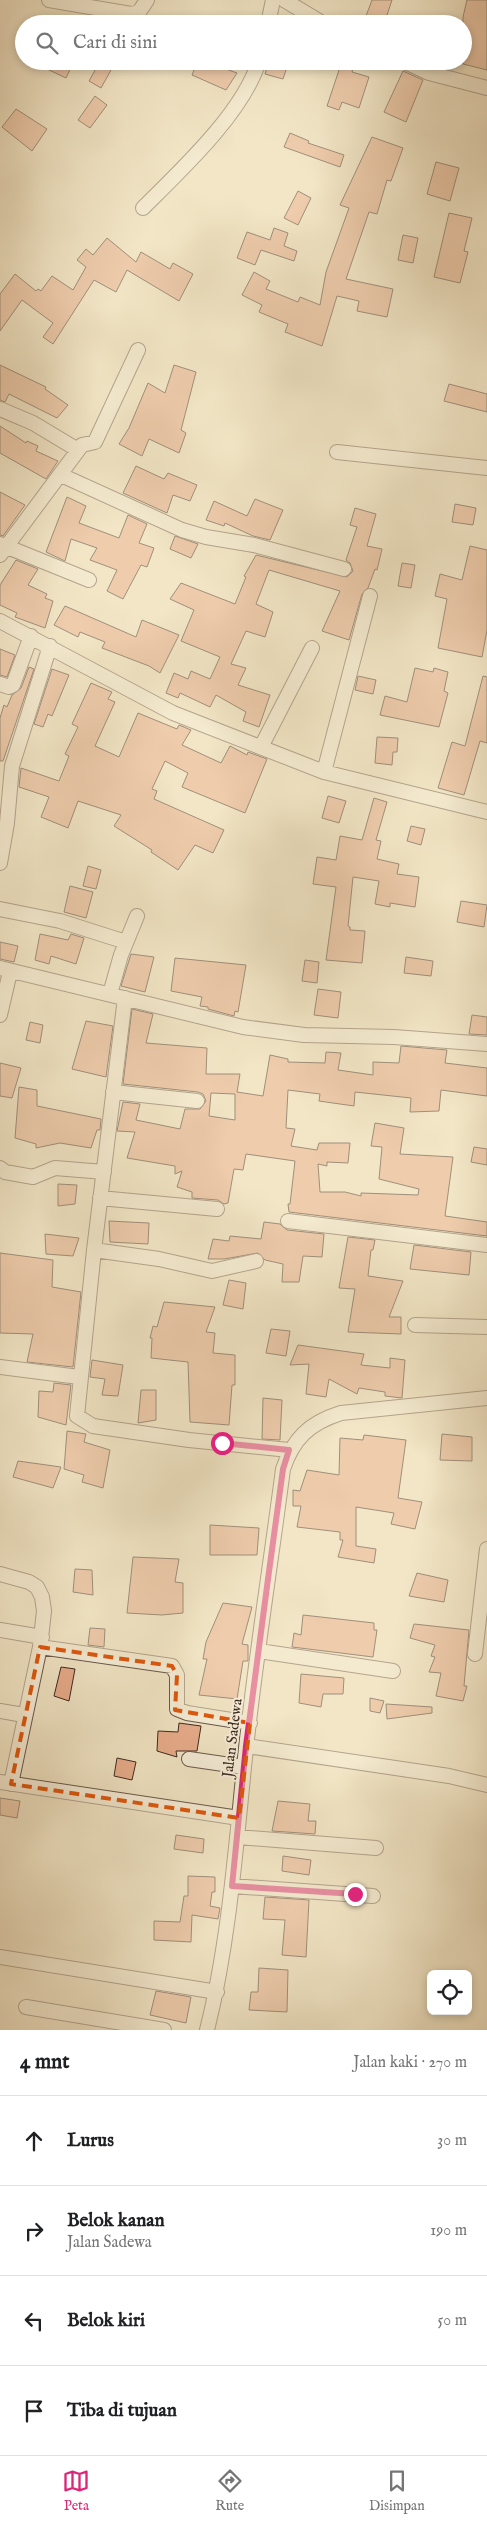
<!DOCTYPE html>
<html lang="id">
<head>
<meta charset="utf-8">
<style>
	body { margin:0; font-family:"IM FELL English",serif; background:#f2f2f2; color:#202124 }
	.controls { position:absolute; right:15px; bottom:15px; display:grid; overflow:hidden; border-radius:8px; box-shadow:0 2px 8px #0003 }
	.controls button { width:45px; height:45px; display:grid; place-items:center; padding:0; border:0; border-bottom:1px solid #e0e0e0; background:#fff; color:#202124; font:25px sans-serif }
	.stop { position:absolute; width:15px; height:15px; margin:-11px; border:4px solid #db2777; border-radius:50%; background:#fff }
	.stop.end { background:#db2777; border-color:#fff; box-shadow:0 1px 5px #0008 }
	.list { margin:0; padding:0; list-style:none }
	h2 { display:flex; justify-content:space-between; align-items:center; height:65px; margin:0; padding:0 20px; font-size:21px }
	h2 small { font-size:16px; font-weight:400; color:#757577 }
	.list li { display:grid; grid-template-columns:32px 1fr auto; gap:15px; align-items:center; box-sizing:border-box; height:90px; padding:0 20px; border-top:1px solid #e0e0e0 }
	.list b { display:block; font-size:19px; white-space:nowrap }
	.list p { margin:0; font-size:16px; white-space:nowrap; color:#757577 }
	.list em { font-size:16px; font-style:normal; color:#757577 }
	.icon { flex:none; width:28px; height:28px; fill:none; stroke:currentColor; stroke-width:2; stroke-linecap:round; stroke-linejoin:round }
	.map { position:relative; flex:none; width:487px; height:2030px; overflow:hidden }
	.search { position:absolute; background:#fff; box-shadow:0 2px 8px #0003; left:15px; right:15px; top:15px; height:55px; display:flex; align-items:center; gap:12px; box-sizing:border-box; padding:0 18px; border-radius:28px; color:#757577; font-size:19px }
	.sheet { height:425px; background:#fff }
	nav { display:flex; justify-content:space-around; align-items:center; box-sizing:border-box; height:70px; border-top:1px solid #e0e0e0; background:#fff; font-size:14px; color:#757577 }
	nav a { display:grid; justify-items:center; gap:2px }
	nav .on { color:#db2777 }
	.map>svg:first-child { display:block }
	.building { fill:#e9ad8c; stroke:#3c2820; fill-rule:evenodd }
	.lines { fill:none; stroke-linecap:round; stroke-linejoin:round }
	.minor-casing { stroke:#6a584a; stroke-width:16 }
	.minor { stroke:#f7efda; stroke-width:14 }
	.route { stroke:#db2777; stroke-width:6 }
	.marked { fill:none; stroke:#df570d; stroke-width:4; stroke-dasharray:10 6; stroke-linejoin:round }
	.labels { text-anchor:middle; stroke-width:4; stroke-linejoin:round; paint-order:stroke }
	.street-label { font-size:15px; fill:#3c2820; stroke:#f7efda }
</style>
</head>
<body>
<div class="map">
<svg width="487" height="2030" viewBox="0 0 487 2030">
	<rect width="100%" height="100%" fill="#f2e6c6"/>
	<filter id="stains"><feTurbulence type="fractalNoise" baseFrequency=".004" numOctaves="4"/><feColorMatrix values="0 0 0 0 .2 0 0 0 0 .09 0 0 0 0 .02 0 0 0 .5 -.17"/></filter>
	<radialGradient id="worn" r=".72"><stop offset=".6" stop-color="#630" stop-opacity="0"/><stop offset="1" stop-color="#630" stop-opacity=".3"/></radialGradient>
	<path class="building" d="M372,0H392L384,24H363Z
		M467,0H487V70L463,64V17Z
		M30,61H74L66,78Z
		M100,61H116L101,88L89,81Z
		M198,61H204L237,73L226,90L192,75Z
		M269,61H289L283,79L265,74Z
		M342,61H349L354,65L352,72L369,77L359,108L342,102L339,110L327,106Z
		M403,71L423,80L406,122L384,112Z
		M95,96L107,105L90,128L78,120Z
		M16,109L47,129L32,151L2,127Z
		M290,133L309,141L308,143L344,155L340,167L284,147Z
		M372,137L403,148L391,181L387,180L377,214L369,212L346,279L393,289L387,317L357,311L359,301L337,296L322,346L285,332L288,324L259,312L262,305L242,295L254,272L270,281L266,289L298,302L300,297L320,305L326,272L349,208L340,205Z
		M436,162L459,168L450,201L427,194Z
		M298,191L311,198L298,225L284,218Z
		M449,213L472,218L464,251L468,252L460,283L434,277Z
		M274,228L288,233L284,246L297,251L294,261L261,250L255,265L237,258L247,232L270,240Z
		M403,235L418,238L413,263L398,260Z
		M107,238L136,262L141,252L170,269L173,263L193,274L179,301L127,270L116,292L94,280L53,344L43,337L53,323L22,300L0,331V294L15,274L36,291L38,289L41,291L52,276L73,290L86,267L77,260L86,249L93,255Z
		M0,365L46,387L45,389L68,405L57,418L9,394L5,402L0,400Z
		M174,365L196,372L181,430L186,433L179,453L149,439L142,456L119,444L129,428L148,383L165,393Z
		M449,384L487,394V412L444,401Z
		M0,426L26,443L27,441L38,446L36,451L58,461L46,479L0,453Z
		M136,466L164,479L168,473L197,485L190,501L173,495L167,513L123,493Z
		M0,492L25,505L3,536L0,535Z
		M67,497L86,506L79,523L119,538L128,515L147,524L139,543L154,548L147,567L141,565L123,599L107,591L117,570L90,560L97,548L71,539L65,561L46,552Z
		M255,499L283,510L270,540L253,536L225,523L224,526L206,520L214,501L247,516Z
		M455,504L476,508L473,525L452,522Z
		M355,508L376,514L367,546L382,549L377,570L375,569L368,588L362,594L349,640L322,631L340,591L269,570L256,604L273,612L265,637L246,631L231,664L246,668L238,685L270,695L259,727L243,721L246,712L216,695L210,707L180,693L178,698L166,693L174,673L188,679L191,671L210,679L220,657L181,641L194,610L170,599L181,583L235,604L246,577L244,576L256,555L347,577L353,571L350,563L346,560L357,527L350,525Z
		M175,536L198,544L191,558L170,549Z
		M470,546L487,550V630L482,657L438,648L447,599L435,596L440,574L462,580Z
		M16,560L38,569L28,585L47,594L45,598L53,601L45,628L15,617L17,613L0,605V585Z
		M402,563L415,565L411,588L398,586Z
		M65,606L136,637L142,620L179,635L160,673L149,666L102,648L105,642L80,632L78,637L54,625Z
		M0,649L15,655L7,677L0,675Z
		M29,667L34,669L3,761H0V718L4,705L7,707L12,695L21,688Z
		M415,668L433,672L434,668L448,672L444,691L448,693L439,727L380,715L385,696L407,702Z
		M52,669L69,675L52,716L48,714L43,727L34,724Z
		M358,676L376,680L373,694L355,690Z
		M483,676L487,677V743L480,741L464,795L438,788L452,742L465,746Z
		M91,683L112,692L108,699L115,702L95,746L119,757L138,713L177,729L179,725L191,730L182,745L221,763L230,746L247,755L248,752L267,759L245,813L182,787L188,773L165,761L152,789L157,791L154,799L224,830L213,853L195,845L178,870L151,852L152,850L114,826L121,815L78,801L68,828L41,817L49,797L19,787L21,768L59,781L69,756L65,754L78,727L72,724Z
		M377,737L398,738L397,752H393L392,765L375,763Z
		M328,796L346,801L339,823L322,818Z
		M374,798L387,802L376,840L381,841L377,859L399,864L397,874L419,877L415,907L390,903V907L375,904L379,881L353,877L348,926L350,927V930L365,931L362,963L326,960L336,887L313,884L317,857L336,860L340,836L362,840Z
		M411,826L425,829L421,845L407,841Z
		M88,866L101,870L96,889L83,886Z
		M70,886L93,892L86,918L64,912Z
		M461,901L487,905L484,927L457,922Z
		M40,934L68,940L71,934L84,938L76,964L51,956L49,964L35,960Z
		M0,942L18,946L14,962L0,959Z
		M131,954L154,957L145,992L121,986Z
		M406,957L433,961L431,976L404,973Z
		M175,958L246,965L238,1012L235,1011L234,1016L208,1009V1007L200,1006L202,997L171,991Z
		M305,960L319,962L317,983L302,981Z
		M318,989L341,992L338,1018L314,1015Z
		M132,1009L153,1014L146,1043L207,1048L206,1074H240L237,1092L263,1096L270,1055L288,1059V1062L325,1063L326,1052L341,1053L338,1070L373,1075V1062L399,1063L401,1046L447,1050L445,1063L487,1068V1096L441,1090L439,1111L410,1112L411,1098L355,1092L354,1106L319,1101L320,1094L288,1090L286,1128L295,1129L291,1146L317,1150L319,1143H350L348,1163L327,1162V1166L318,1164L320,1192H345L361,1196V1193L418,1195L419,1189L379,1179L382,1147L371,1146L375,1123L404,1128L400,1154L453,1157L445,1216L487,1222V1236L289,1212L288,1204H290L295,1161L246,1154L243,1170L234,1169L228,1203L224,1204L218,1200L192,1198V1192L177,1187L182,1171L175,1174V1166L127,1158L135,1132L117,1131L123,1102L140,1104L136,1120L180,1129L185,1109H200L206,1101L203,1094L198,1092L123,1084ZM211,1093L235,1094V1120L209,1116Z
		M472,1015L487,1017V1035L469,1034Z
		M86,1021L113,1026L106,1077L72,1069Z
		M30,1022L43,1025L40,1043L26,1040Z
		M0,1063L21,1068L12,1098L0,1096Z
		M19,1087L37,1090V1106L101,1119L100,1130H97L91,1148L60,1143L36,1148V1144L15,1138Z
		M474,1147L487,1149V1165L471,1162Z
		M58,1184L77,1185L75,1204L58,1206Z
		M109,1221L149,1223L148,1244L110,1242Z
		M264,1222L280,1224L287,1230L324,1234L322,1257L303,1256L299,1282H282L283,1264L265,1260L258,1253L224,1259H208L213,1239L229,1241L230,1236L261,1239Z
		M45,1234L79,1238L73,1256L46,1254Z
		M348,1237L375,1240L373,1250H371L368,1276L403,1281L389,1317H401V1334L348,1332L355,1289L339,1288Z
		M414,1245L471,1252L469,1275L410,1269Z
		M0,1253L53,1260L52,1287L81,1292L73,1367L27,1362L33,1334L0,1333Z
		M229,1280L246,1283L243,1309L223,1305Z
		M164,1302L215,1307L206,1332L215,1333L213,1353L235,1355V1385H232L229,1425L190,1422L188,1362L151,1358L152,1338H150L153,1326L157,1327Z
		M271,1329L290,1331L286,1356L266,1353Z
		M298,1345L364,1354L361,1365L390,1368V1358L405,1360L402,1398L385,1396V1392L359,1388L357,1394L329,1379L326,1397L306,1394L309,1364L290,1365Z
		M92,1360L123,1365L118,1396L102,1395L105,1379L90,1377Z
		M54,1383L71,1385L66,1425L38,1417L39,1391L53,1392Z
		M141,1390H156V1420L138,1423Z
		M263,1398L282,1400L280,1440L262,1439Z
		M67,1431L86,1434L84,1442L110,1450L103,1488L82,1482L84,1475L64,1469Z
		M442,1434L472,1437V1461L440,1460Z
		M364,1435L406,1440L398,1498L422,1502L415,1529L391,1524L394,1513L356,1507V1546L376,1549L374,1563L338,1557L343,1540H340V1532L297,1527L301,1506H293V1490L300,1491L307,1470L339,1475L340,1438L363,1440Z
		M18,1461L61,1467L53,1488L13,1477Z
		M210,1525L259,1528L257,1555H210Z
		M133,1557L179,1559L175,1582L183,1583V1613L162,1615L127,1613Z
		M75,1569L92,1570L93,1595L73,1592Z
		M417,1573L448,1580L444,1602L409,1596Z
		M223,1603L252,1607L242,1644L248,1645V1661H243L237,1699L199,1695L207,1659H203L206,1642Z
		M303,1615L374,1623V1630H377L373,1657L292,1647L294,1633L301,1635Z
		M414,1624L469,1630L464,1686H467L463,1701L436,1696L441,1673L429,1672L435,1657L431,1656L435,1645L410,1638Z
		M90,1628L105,1629L104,1647L88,1645Z
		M61,1667L75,1669L69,1701L54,1696Z
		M301,1674L344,1678L343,1694H323L321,1707L299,1703Z
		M370,1698L384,1701L380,1713L370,1711Z
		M386,1704L432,1707V1713L387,1719Z
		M179,1723L201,1726L197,1751H176L177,1757L157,1751L158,1731L178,1732Z
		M117,1758L136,1762L132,1780L114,1776Z
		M0,1798L20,1801L17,1818L0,1815Z
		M278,1801L310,1804L308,1821H316L315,1834L272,1831Z
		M176,1835L204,1839L203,1853L174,1849Z
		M283,1856L311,1860L309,1875L282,1871Z
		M188,1876L215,1877V1892H212L210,1906L220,1908L218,1919L192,1915L191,1942L154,1940V1921L180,1922L184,1896H188Z
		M265,1897L309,1900L306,1957L282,1955L285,1920L263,1919Z
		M259,1968L288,1970L287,2012L249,2010L251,1992H258Z
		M156,1991L191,1997L186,2023L150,2015Z"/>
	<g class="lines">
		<g class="minor-casing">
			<path id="minor" d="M49,0L131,14L139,12L147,0
				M284,0L324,24
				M268,24L273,0
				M403,61L429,73L487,88
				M143,208C181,170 243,113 259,61
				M0,409L33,423L78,450
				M337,452L487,468
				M61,475L182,530L206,537L254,545L344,569
				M0,544L89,580
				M0,555L82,445L95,442L138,350
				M0,621L173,713L324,772L487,812
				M0,684L9,687L13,685L31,636
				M261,747L312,648
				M324,772L370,596
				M0,863L7,823L12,766L50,646
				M0,909L60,921L126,942
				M0,968L243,1027L304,1035L394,1037L487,1044
				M110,994L121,955L137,916
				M125,998L94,1250L77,1416L93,1426L189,1440L289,1450
				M0,1015L10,972
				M113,1092L197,1101
				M0,1168L5,1172L33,1177L55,1168L104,1172
				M100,1198L217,1209
				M288,1221L487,1245
				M94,1250L159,1259L212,1271L256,1261
				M415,1325L487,1327
				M0,1367L79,1377
				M0,1574L29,1582L37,1587L42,1597L44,1611L40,1647L11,1784
				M0,1630L42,1637
				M40,1647L172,1666L177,1675V1709L187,1713L250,1723
				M259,1651L393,1671
				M475,1654L487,1549
				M0,1711L24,1715
				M247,1746L449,1776L487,1785
				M189,1759L244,1767
				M0,1782L239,1818
				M238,1837L376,1848
				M232,1886L373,1896
				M0,1957L217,1992
				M26,2007L164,2030
				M207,2030C230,1938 236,1842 246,1748C256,1655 271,1562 283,1469C293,1439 309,1423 341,1413L487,1398"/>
		</g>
		<use href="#minor" class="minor"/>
	</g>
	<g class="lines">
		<path class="route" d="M222,1443L289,1450L283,1469L268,1579L246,1746L232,1886L355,1894"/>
	</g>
	<path d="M0 0H487V2030H0ZM40,1647L172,1666L177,1675L175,1710L250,1723L239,1818L11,1784Z" fill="#f2e6c6" fill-opacity=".55" fill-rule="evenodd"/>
	<path class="marked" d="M40,1647L172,1666L177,1675L175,1710L250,1723L239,1818L11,1784Z"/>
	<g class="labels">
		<g class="street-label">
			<text transform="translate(232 1738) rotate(-83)" y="5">Jalan Sadewa</text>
		</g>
	</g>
	<rect width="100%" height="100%" filter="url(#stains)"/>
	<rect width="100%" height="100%" fill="url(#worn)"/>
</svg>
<div class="controls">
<button><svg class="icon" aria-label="locate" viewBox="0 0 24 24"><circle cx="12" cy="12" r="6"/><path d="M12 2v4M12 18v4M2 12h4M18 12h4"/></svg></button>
</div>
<div class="stop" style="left:222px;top:1443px"></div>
<div class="stop end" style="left:355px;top:1894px"></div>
<div class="search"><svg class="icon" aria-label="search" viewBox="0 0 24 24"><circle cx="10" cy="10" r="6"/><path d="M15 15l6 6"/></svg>Cari di sini</div>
</div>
<section class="sheet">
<h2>4 mnt<small>Jalan kaki · 270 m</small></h2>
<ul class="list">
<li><svg class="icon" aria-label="ahead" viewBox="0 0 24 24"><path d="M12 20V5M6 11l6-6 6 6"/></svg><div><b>Lurus</b></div><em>30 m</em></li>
<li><svg class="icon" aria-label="right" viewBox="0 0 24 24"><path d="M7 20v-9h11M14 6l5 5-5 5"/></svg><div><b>Belok kanan</b><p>Jalan Sadewa</p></div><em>190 m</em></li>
<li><svg class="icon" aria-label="left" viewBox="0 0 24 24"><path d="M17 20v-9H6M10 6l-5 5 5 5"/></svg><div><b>Belok kiri</b></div><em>50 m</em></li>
<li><svg class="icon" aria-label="arrive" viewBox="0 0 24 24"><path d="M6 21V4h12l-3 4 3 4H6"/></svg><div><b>Tiba di tujuan</b></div></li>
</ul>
</section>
<nav>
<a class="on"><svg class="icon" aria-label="map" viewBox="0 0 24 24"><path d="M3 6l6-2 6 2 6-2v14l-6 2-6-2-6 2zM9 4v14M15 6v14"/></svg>Peta</a>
<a><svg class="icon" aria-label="directions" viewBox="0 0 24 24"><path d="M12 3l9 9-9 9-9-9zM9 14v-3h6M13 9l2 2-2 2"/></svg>Rute</a>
<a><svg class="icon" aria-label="saved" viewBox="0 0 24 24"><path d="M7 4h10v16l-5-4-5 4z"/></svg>Disimpan</a>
</nav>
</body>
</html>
